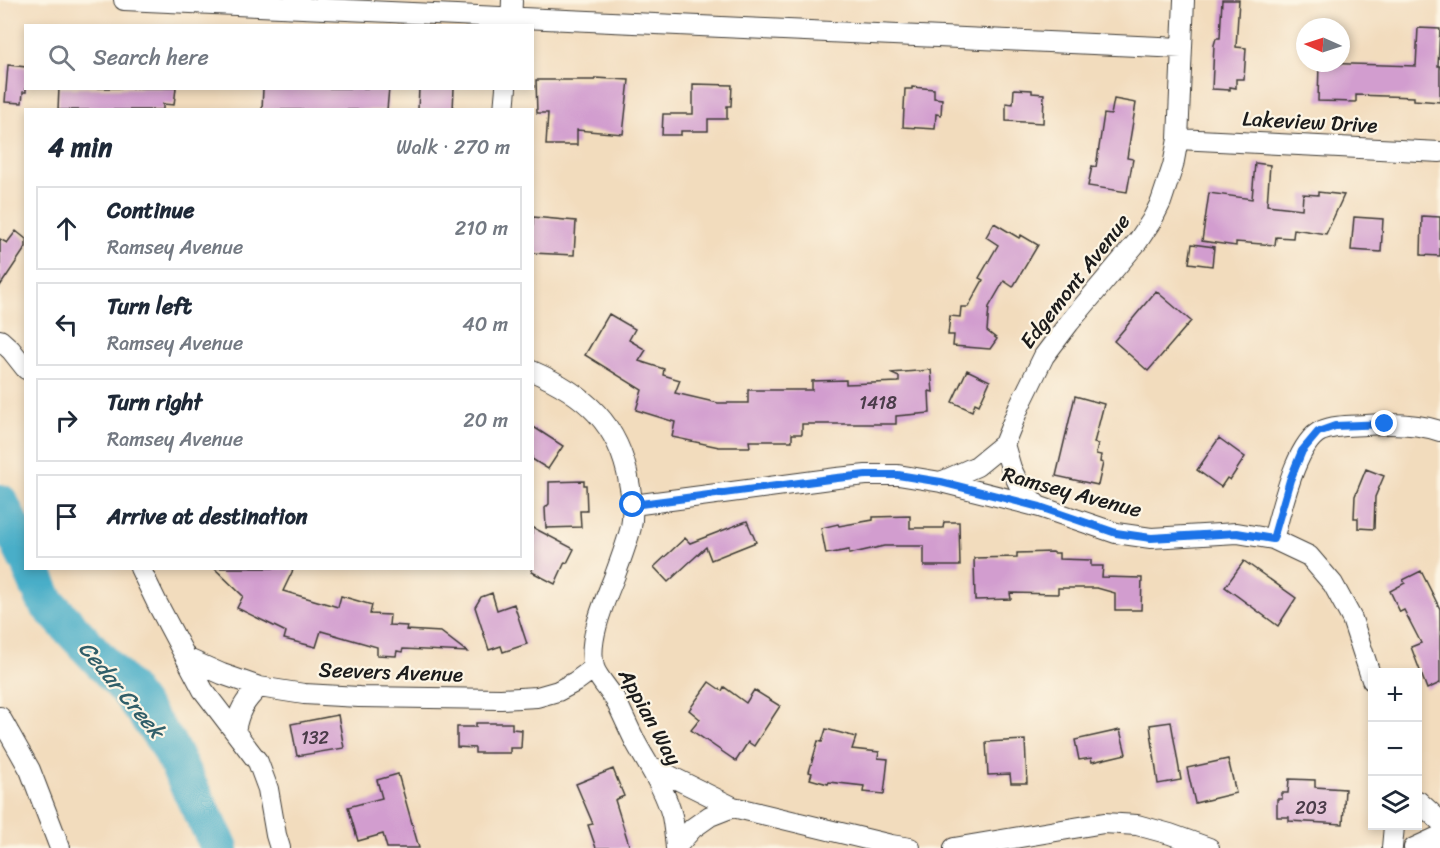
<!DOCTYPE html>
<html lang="en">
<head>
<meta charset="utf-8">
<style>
	body { margin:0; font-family:Sriracha,sans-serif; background:#f6f6f7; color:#1f2937 }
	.controls { position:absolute; right:18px; bottom:18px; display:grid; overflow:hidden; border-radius:0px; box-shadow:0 3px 9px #0003 }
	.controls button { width:54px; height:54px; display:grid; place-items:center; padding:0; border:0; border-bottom:2px solid #e0e1e3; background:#fff; color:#1f2937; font:30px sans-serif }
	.compass { position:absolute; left:1296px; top:18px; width:54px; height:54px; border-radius:50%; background:#fff; box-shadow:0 3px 9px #0003; rotate:273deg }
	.stop { position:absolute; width:18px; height:18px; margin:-14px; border:4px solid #1a73e8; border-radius:50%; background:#fff }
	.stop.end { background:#1a73e8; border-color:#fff; box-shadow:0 2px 6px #0008 }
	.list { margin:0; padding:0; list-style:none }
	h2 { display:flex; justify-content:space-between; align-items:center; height:78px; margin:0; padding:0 24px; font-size:26px }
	h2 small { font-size:20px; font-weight:400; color:#747a83 }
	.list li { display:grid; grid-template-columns:39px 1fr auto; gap:18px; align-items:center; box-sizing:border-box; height:84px; margin:0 12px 12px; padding:0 12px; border:2px solid #e0e1e3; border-radius:0px }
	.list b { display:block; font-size:22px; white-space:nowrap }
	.list p { margin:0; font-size:20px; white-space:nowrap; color:#747a83 }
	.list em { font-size:20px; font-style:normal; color:#747a83 }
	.icon { flex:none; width:33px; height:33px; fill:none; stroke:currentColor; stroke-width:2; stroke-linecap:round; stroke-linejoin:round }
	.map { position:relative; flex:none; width:1440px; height:848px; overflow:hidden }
	.search { position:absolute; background:#fff; box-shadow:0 3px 9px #0003; left:24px; top:24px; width:510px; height:66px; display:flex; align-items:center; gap:15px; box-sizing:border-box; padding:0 21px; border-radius:0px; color:#747a83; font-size:22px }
	.panel { position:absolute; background:#fff; box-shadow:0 3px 9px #0003; left:24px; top:108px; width:510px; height:462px; border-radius:0px }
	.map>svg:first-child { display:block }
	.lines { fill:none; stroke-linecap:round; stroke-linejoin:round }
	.river { stroke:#49aec8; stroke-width:38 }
	.building { fill:#d29dcf }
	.minor-casing { stroke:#3c3934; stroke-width:22 }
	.minor { stroke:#fff; stroke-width:20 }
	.route { stroke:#1a73e8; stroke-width:8 }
	.labels { text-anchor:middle; stroke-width:4.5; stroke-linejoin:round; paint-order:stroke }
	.number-label { font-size:18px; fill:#4a3c49 }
	.street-label { font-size:21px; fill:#1c1c1c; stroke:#fcf5e5 }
	.water-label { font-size:22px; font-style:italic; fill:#305e69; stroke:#fcf5e5 }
</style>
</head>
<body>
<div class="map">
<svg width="1440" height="848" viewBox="0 0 1440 848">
	<rect width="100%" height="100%" fill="#fcf5e5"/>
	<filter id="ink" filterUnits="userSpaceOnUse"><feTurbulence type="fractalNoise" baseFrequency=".0167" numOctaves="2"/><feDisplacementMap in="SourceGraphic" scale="12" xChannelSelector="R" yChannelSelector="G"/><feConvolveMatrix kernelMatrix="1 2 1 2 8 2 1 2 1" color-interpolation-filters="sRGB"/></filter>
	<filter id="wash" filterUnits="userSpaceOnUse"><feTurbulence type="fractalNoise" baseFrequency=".008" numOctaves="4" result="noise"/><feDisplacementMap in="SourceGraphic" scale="24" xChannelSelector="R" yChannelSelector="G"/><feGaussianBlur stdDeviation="1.35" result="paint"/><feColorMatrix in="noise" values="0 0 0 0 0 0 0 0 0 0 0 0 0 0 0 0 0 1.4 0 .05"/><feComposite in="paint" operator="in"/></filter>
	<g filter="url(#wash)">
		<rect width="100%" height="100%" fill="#f2dcbd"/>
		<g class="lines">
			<path class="river" d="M0,503L26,557
				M31,568L46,602L128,690L167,743L220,848"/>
		</g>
		<g id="blocks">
			<path class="building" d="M1222,0H1239L1236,47L1246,48L1244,79H1236V88L1230,87V90L1212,89L1214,45L1216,38H1220Z
				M1418,28L1440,29L1438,66H1440V102L1414,100V97L1356,95V102L1318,101L1319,63L1416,66Z
				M8,65L26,67V92H23L22,103L5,102Z
				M595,78L629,80L623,134L577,130V145H546L548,113H537L536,80H595Z
				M693,84L732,85L731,106H727V119H708V131H681V135H662L663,114H693Z
				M912,87L934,89V98L942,99L941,115L936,114L935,129L903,127L905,89H912Z
				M59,88H176L174,105L163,104V110H58Z
				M263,88H389L387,110H262Z
				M419,88H454L453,110H418Z
				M1014,89L1032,90V93L1044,94L1043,123L1006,121V103L1013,104Z
				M1114,99L1136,103L1127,158L1133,159L1127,192L1088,186L1092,166L1096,167L1104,114L1111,115Z
				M1255,163L1270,165L1267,205L1302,209L1303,194L1318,195V192L1344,195L1326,234L1294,229L1293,238L1276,237L1275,245L1236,242V246L1202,241L1209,193L1252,199Z
				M1422,216L1440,217V256L1421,255Z
				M533,217L576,221L574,255L532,253Z
				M1354,217L1383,219L1381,252L1351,250Z
				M994,223L1019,238L1021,235L1038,245L1013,287L1004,281L989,307L987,331L997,339L990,349L953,346L954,335H948L950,316L960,317L961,307H968L983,280L979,278L998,245L986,237Z
				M16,231L26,239V247L0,286V239L7,243Z
				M1192,244L1214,247L1212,266L1189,263Z
				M1156,291L1191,321L1148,371L1114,341Z
				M609,314L635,329L629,340L646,350L639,361L664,369L663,375L680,380L675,393L718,403H748V390H812V381L846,380V384L899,382V377L890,373L931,370L933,392L929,391L930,413L896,416V424H802V434H792V441H749L750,447H719L672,437L675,422L636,410L642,390L585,355Z
				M967,370L990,381L979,405L975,403L972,411L952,402Z
				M1075,396L1104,404L1094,443L1098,444L1096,454L1101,455L1100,462L1103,463L1098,485L1056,476Z
				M532,426L563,446L548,469L532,459Z
				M1219,438L1245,457L1230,480L1227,478L1221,487L1197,470Z
				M1366,469L1384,476L1375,497L1374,529L1358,528V518H1354L1355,496Z
				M584,481V485H586L587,511H580L581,527L546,528L545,508L549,504V482Z
				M910,516V528H943L944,522H959L960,566H924V546H884L849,554V550L826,554L821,528L838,524L839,526L873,520V517Z
				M747,521L756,542L711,560L706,547L668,582L654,567L685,538L690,543Z
				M532,527L574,549L567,563L565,562L555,584L532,572Z
				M1053,552L1054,553H1059V559L1091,560V566H1103L1102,577L1142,578L1141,610H1115V593L1097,588H1058V594L1010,593L1011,599L975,600L974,558L1017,557V553Z
				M1244,561L1296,598L1278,626L1225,587Z
				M214,568H294L283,591L338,607L341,596L372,605L370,614L390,615L389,625L407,626L406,630L441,632L467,652L403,649L402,652L397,651L396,656L377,655V647L321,631L316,647L284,639L286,632L237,608L243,596Z
				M1421,571L1440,609V683L1427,689L1411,647L1421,643L1404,610L1400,612L1390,591L1405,583L1403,580Z
				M492,593L497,610L514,604L527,644L503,652L501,646L489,650L475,607L481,597Z
				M709,682L722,691L724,687L746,703L754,690L780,706L754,746L748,742L736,761L691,730L700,719L689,710Z
				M338,715L344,748L297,756L291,724Z
				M1171,722L1181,780L1158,784L1150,725Z
				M476,723H512V729L522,730L521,748H510V753H475V748L457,747V727H476Z
				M826,729L856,737L852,749L879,752L878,758L888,759L884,794L863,792L864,786L829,782L828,784L810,779L812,773L809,772L818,741L822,742Z
				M1120,730L1126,754L1092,762L1091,758L1079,760L1075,740Z
				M1025,740L1027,783H1011L1010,774L988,775L986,742Z
				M1228,759L1236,793L1195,803L1187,768Z
				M613,769L624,796L615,800L630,848H596L588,825L593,824L576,784Z
				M398,774L419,848H387L383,834L358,841L348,807L382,798L377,780Z
				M1289,779L1315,780V787L1345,789L1343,824L1289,821V817H1277V799H1282V793H1288Z"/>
		</g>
	</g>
	<g filter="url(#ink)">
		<use href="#blocks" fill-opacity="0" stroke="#3c3934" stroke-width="1.5"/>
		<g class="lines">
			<g class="minor-casing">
				<path id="minor" d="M124,0L1182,48
					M511,26L512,0
					M504,110L506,88
					M1178,139L1440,152
					M0,340L11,350L26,369
					M532,371C585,394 619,424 629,482C632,497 634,512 631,527C627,543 621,559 615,575C605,600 587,640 594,667C596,676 611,692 616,701C623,715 629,729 636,743C649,767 665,789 672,816C674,826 675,838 676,848
					M1004,444L1011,468L1021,489L1038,506
					M941,482L977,466L1004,444L1019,407L1044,356L1069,323L1138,241L1152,220L1161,202L1173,166L1178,139L1184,0
					M633,505L837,478L866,475H898L941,482L1040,507L1116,533L1151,538L1237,533L1273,539L1309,556L1333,584L1352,619L1372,680
					M1273,539C1281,513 1295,443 1321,431C1335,425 1351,426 1366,425C1391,423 1416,423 1440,431
					M140,568L157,603L203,690L258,762L268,789L276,835L280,848
					M186,658L222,674L259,687L304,694L359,697L501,699L537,697L558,691L575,682L594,668
					M0,717L30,770L60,848
					M235,731C239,710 244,702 259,687
					M650,766L733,807L891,845L910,848
					M1418,801L1440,821
					M676,847L693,828L710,816L733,807
					M954,848L1104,823L1137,825L1170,834L1209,848
					M1392,848L1394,826
					M1414,848L1440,836"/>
			</g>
			<use href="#minor" class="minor"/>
		</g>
	</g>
	<g class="lines" filter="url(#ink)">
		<path class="route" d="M633,505L837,478L866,475H898L941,482L1040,507L1116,533L1151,538L1237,533L1273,539L1290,480L1302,451L1318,432L1335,426L1385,424"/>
	</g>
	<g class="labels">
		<g class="number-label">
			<text x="878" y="409">1418</text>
			<text x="315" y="744">132</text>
			<text x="1311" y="814">203</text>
		</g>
		<g class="street-label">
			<text transform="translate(1310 122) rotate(3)" y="7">Lakeview Drive</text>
			<text transform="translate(1075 281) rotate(-52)" y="7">Edgemont Avenue</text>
			<text transform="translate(1072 492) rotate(15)" y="7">Ramsey Avenue</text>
			<text transform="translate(391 672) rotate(2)" y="7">Seevers Avenue</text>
			<text transform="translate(650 717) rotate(61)" y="7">Appian Way</text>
		</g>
		<g class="water-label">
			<text transform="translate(122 689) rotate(50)" y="8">Cedar Creek</text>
		</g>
	</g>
</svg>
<div class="controls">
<button>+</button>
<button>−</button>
<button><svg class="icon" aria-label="layers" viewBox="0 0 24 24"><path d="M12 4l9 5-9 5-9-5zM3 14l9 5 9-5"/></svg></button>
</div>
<svg class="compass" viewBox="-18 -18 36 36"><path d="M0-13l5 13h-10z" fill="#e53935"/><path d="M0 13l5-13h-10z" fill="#747a83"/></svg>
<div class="stop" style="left:633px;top:505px"></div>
<div class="stop end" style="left:1385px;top:424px"></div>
<div class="search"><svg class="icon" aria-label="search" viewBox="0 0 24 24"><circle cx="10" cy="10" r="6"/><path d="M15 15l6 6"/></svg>Search here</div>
<section class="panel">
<h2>4 min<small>Walk · 270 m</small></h2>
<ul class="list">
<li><svg class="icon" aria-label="ahead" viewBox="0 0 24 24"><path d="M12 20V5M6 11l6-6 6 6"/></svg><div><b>Continue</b><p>Ramsey Avenue</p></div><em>210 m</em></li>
<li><svg class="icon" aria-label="left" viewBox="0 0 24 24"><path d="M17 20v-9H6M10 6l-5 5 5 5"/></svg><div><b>Turn left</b><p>Ramsey Avenue</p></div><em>40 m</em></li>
<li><svg class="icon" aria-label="right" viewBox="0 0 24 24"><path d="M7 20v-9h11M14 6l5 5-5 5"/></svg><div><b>Turn right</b><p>Ramsey Avenue</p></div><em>20 m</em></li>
<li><svg class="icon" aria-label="arrive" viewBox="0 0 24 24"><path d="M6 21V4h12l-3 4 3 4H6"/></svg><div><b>Arrive at destination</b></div></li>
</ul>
</section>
</div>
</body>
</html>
